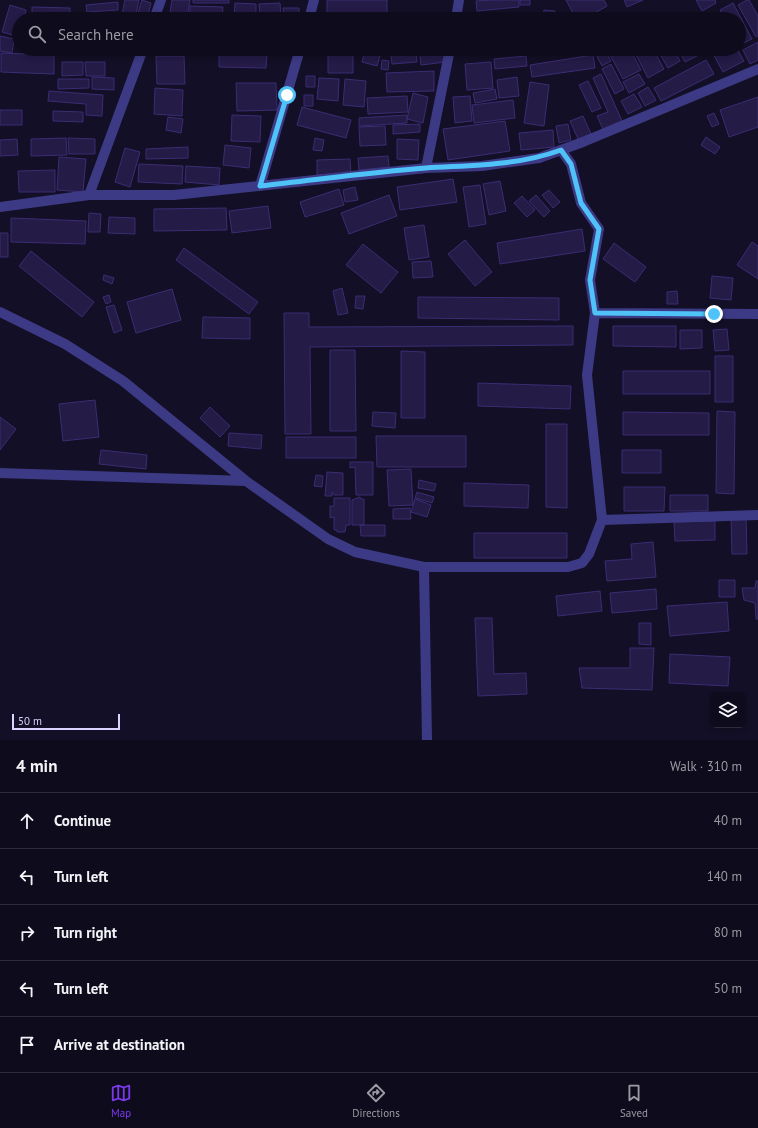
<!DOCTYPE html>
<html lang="en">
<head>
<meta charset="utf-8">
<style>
	body { margin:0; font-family:"PT Sans",sans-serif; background:#1c1929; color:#f1f3f6 }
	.controls { position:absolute; right:12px; bottom:12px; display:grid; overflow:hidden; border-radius:6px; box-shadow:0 2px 6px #0003 }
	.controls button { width:36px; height:36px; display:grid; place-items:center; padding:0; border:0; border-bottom:1px solid #2e2b3b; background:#0e0b1c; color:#f1f3f6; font:20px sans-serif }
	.scale { position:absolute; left:12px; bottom:10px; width:108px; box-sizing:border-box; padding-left:4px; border:2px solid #d9d4ff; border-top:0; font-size:11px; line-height:14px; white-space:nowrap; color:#d9d4ff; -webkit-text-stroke:3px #130f26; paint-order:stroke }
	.stop { position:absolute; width:12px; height:12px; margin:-9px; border:3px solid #4fc3f7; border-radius:50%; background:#fff }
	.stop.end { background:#4fc3f7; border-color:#fff; box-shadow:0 1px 4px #0008 }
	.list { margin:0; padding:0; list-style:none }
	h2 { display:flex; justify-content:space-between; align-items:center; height:52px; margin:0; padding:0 16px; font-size:17px }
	h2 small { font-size:13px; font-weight:400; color:#9b9ba3 }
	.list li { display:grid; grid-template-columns:26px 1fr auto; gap:12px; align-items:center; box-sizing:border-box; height:56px; padding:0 16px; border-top:1px solid #2e2b3b }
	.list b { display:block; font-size:15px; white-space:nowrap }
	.list em { font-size:13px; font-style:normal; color:#9b9ba3 }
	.icon { flex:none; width:22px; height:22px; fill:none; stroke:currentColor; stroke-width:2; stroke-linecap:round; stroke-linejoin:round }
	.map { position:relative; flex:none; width:758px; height:740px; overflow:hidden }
	.search { position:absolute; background:#0e0b1c; box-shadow:0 2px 6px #0003; left:12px; right:12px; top:12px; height:44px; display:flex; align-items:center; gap:10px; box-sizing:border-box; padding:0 14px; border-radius:22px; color:#9b9ba3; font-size:15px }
	.sheet { height:332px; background:#0e0b1c }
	nav { display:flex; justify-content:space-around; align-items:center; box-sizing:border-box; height:56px; border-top:1px solid #2e2b3b; background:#0e0b1c; font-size:11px; color:#9b9ba3 }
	nav a { display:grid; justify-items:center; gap:2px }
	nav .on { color:#7c3aed }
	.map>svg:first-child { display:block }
	.building { fill:#241b47; stroke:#3b2d73 }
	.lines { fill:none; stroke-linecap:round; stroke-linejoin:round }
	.minor { stroke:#3d3a85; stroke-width:10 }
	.route { stroke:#4fc3f7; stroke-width:5 }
</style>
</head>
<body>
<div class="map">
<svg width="758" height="740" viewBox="0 0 758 740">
	<rect width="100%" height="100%" fill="#130f26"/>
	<path class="building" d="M125,0H139L135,19H121Z
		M142,0L151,3L147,19H136Z
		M172,0H190L187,19H169Z
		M193,0H229V3H193Z
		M327,0H387V19H327Z
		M491,0H519V7L477,11L476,1Z
		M520,0H530V5H520Z
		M566,0H604L607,6L593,14L596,19H576Z
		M624,0H643L627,7Z
		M696,0H715L716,3L702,11Z
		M747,0H749L758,16V36L756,37L738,5Z
		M118,2V10L87,12L86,5Z
		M235,3L256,4V19H234Z
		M280,3L281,19H260L259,4Z
		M733,3L752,39L739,45V19H724L720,10Z
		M10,5L26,10L24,19H19V37L2,32Z
		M190,6L223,7L222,19H190Z
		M32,7L70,8V19H32Z
		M283,8H299V19H284Z
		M544,10L555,11L554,19H543Z
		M515,13L516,19H491L490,14Z
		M715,13L719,19H704Z
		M0,36L14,39L12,53L0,51Z
		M758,42V60L750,64L743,50Z
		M365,49H382L377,66L362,62Z
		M390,49H416L417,62L392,64Z
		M419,49H444L446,62L421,65Z
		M493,49H521V53L493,54Z
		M537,49H562L537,53Z
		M593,49H604L611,61L602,66Z
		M612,49H630L641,70L623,79L608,51Z
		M633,49H653L664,69L648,78Z
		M657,49H674L680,61L668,68Z
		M678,49H703L705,52L685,62Z
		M719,49H737L744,61L723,72L712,52Z
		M328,50L353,51V73H328Z
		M1,53L54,55V74L1,72Z
		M219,53L267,54L266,68L219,67Z
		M593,55L595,68L532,77L530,65Z
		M156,56H184L185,84H157Z
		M526,56L527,66L495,69L494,59Z
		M382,60L389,61L388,70L381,69Z
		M706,60L714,74L661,101L654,88Z
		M62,62H83V75L62,76Z
		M85,62H105V76H86Z
		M491,62L493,88L467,90L465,64Z
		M611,64L624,89L615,94L602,69Z
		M434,71V91L387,92L386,73Z
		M601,74L622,121L603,129L597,116L608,112L593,78Z
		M639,74L645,84L629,93L623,82Z
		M306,76H315V87H306Z
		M92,77L114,78V90L92,89Z
		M517,77L519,96L499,98L497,80Z
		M319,78L339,79L338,101L317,99Z
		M58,79H89V88L58,89Z
		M345,79L366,81L364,107L343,105Z
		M588,81L601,108L592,112L579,85Z
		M530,82L549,85L544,126L524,123Z
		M236,83H276L277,110L237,111Z
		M648,87L656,100L645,106L638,93Z
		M155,88L183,90L182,116L154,114Z
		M495,89L497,99L475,103L473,93Z
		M49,91L103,95L102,116L86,115V104L48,101Z
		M413,93L428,97L423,123L407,119Z
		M634,94L642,107L628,114L621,101Z
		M304,95H313V106H304Z
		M407,96L408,112L368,114L367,98Z
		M470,96L472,121L455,123L453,97Z
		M758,97V127L729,137L720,110Z
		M513,100L515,118L474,123L472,105Z
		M302,107L351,120L346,138L297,125Z
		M0,110H22V125H0Z
		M53,111L83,112V122L53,121Z
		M714,113L719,124L712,127L707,116Z
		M232,115L261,116L260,142L231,141Z
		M407,115V123L359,126V118Z
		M583,116L591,134L578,139L570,121Z
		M168,117L183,119L181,133L166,130Z
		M505,121L510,151L448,160L443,129Z
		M420,124V132L393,134V125Z
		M568,124L571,140L559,143L556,126Z
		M385,126L386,145L360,146L359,127Z
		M553,130L554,147L521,150L519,133Z
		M706,137L720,147L715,154L701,145Z
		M66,138L67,155L31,156V139Z
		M68,138L95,139V154H69Z
		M315,138L324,140L322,151L313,150Z
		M17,139L18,155L0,156V140Z
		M397,139L419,140L418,160L397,159Z
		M225,145L251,148L249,168L223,165Z
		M188,147V158L146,159V149Z
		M125,148L140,152L130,187L115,182Z
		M388,156L389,167L359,170L358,158Z
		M59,157L86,159L83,192L57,190Z
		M350,159L351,174L317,175V160Z
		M139,164L183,166L182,184L138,182Z
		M186,166L220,168L219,185L185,182Z
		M55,170V192H19L18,171Z
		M453,179L457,202L400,210L397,187Z
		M500,181L506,211L489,215L483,184Z
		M480,185L486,224L469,227L463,187Z
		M355,187L358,200L345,202L343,190Z
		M339,189L344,205L305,217L300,202Z
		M549,190L560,202L553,208L542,195Z
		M389,195L397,216L349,234L341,213Z
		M536,195L550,211L544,217L529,201Z
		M522,196L535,210L527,217L514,203Z
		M268,206L271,228L232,233L229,211Z
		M226,208L227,230L154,231V209Z
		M89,213L101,214L100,232H88Z
		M109,217L135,218V234L108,233Z
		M11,218L86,221L85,244L11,242Z
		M424,225L429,257L409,260L404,228Z
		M582,229L585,251L500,264L497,243Z
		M0,233H8V257H0Z
		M465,240L492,272L475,286L448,254Z
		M752,242L758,246V279L737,265Z
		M614,243L646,267L635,282L603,259Z
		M363,244L398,272L381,293L346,265Z
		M184,248L258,302L249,314L176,260Z
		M31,251L94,302L82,317L19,266Z
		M431,261L433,277L413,278L412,262Z
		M104,275L114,278L112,284L103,280Z
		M712,276L733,278L731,300L710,298Z
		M342,288L348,313L338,315L333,291Z
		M172,289L181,320L136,333L127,302Z
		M677,291L678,304H667V292Z
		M109,295L111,302L106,304L103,297Z
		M356,296H365L363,309L355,308Z
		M418,297L559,298V320L418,318Z
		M114,305L122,330L114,333L106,307Z
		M284,313H309V327L573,326V345L310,347L311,434H285Z
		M203,317L250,318V339L202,338Z
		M613,326H676V347L613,346Z
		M727,329L729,350L715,351L713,330Z
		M680,330H702V348L680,349Z
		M330,350H355L356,431H330Z
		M401,351L425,352V418H401Z
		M715,356H733V402H715Z
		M623,371H710V394H623Z
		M478,383L571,386L570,409L478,406Z
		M95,400L99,437L63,441L59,404Z
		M210,407L230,426L220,437L200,418Z
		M717,411L735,412L734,494L716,493Z
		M373,412L396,413L395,428L372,426Z
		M623,412L709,413V435H623Z
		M0,417L16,429L0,450Z
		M546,424H567V508L546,507Z
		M229,433L262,435L261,449L228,446Z
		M376,436H466V467H377Z
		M286,437H356V458H286Z
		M101,450L147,455L146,469L99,464Z
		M622,450H661V473H622Z
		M350,462H373V495H356L355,467L350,468Z
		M411,469L413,505L389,506L387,470Z
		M327,472L343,473V495H334L332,492V496H325Z
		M316,475L323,476L322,487L314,486Z
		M419,480L436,484L434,491L418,488Z
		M464,483L529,485L528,508L464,506Z
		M624,487H665L664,511H624Z
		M417,492L434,497L432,503L415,498Z
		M670,495H708V511H670Z
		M360,497L361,499H364V525H352V500Z
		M334,498H350V525H346L345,532H337V530H334V517L330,518V506H334Z
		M415,499L431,505L427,517L411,512Z
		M410,508L411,519H393V509Z
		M731,517H746L747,554H732Z
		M715,521V540L675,541L674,522Z
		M360,525H385V536H361Z
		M474,533H567V558H474Z
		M653,542L656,577L607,581L605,561L632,559L631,544Z
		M719,580H735V597H719Z
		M756,581H758V619H756L755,603L744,600L742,588H755Z
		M656,589L657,609L612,613L610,593Z
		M600,591L602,611L558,616L556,596Z
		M727,602L729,631L670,636L667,606Z
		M475,618H492L494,674L526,673L527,694L478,696Z
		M639,623H651V645L639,644Z
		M630,648H654L652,690L582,688L579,668H630Z
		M670,654L730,657L728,686L669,683Z"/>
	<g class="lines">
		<path class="minor" d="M154,19L161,0
			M309,19L314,0
			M456,19L459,0
			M426,168L450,49
			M260,186L300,49
			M89,195L143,49
			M0,207L89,195H174L426,168L482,166L539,158L583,142L758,69
			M0,312L65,344L123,381L246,481L328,539L355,552L424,567H568L582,563L589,554L602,520L587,375L595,313L590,280L599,229L581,203L571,164L561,150
			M595,313L758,314
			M0,473L246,481
			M602,520L758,515
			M424,567L427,740"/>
	</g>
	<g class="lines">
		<path class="route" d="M287,95L260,186C316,180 371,172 426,168C472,165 517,166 561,150L571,164L581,203L599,229L590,280L595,313L714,314"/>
	</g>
</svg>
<div class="controls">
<button><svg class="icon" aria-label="layers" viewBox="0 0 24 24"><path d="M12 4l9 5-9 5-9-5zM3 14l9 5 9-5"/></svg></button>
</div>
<div class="scale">50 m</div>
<div class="stop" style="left:287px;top:95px"></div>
<div class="stop end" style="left:714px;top:314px"></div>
<div class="search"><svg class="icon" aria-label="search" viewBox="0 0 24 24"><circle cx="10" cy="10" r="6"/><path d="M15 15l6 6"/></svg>Search here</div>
</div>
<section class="sheet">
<h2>4 min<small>Walk · 310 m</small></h2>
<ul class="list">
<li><svg class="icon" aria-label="ahead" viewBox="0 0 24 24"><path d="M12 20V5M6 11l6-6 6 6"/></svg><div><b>Continue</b></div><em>40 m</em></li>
<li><svg class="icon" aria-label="left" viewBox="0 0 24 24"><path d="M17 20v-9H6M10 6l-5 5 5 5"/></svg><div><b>Turn left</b></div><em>140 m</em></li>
<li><svg class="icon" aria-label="right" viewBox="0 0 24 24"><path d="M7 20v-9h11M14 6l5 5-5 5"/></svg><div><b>Turn right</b></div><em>80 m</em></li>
<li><svg class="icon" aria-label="left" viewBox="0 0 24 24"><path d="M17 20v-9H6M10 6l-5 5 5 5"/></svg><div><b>Turn left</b></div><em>50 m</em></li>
<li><svg class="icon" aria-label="arrive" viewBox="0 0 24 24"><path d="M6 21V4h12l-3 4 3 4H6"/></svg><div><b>Arrive at destination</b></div></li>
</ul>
</section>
<nav>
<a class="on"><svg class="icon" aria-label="map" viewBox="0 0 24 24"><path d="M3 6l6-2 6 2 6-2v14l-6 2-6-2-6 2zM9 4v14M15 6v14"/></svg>Map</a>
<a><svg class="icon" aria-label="directions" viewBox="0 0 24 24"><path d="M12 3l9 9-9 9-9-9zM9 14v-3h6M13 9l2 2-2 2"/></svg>Directions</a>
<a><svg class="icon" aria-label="saved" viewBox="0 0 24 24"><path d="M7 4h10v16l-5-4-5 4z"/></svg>Saved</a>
</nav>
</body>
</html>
